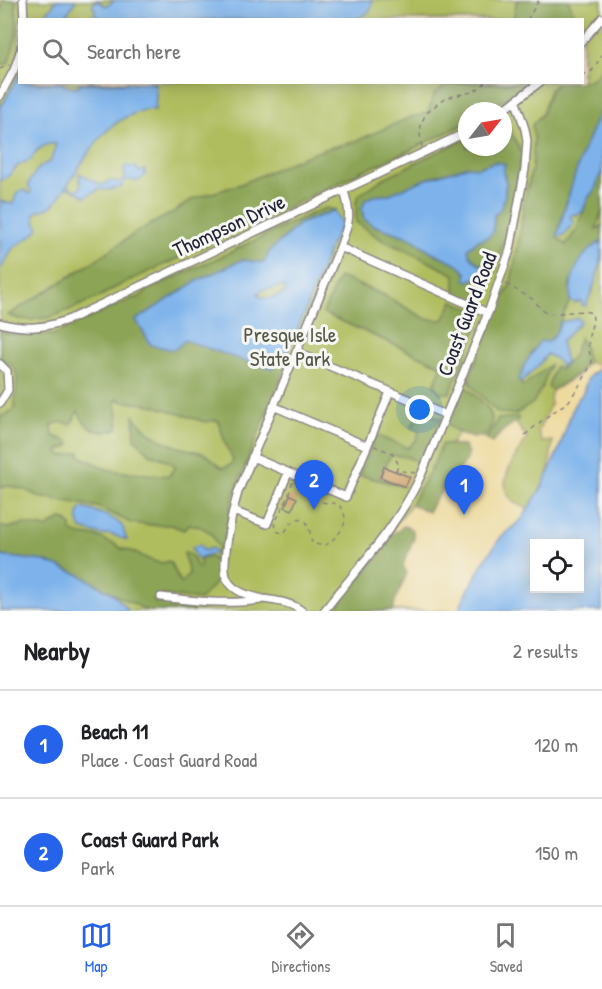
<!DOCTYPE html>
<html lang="en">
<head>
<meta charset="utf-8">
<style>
	body { margin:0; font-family:"Patrick Hand",sans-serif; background:#f6f6f6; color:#202124 }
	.controls { position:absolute; right:18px; bottom:18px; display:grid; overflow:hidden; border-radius:0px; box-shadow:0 3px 15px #0003 }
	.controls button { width:54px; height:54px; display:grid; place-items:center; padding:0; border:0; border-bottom:2px solid #e0e0e0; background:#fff; color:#202124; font:30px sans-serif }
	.compass { position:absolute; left:458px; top:102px; width:54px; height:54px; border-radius:50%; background:#fff; box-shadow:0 3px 15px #0003; rotate:59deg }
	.you { position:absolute; left:420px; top:410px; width:21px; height:21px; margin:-15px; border:4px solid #fff; border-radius:50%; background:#1a73e8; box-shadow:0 0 0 9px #1a73e833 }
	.badge { display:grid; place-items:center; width:39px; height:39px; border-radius:50%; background:#2563eb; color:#fff; font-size:20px; font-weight:700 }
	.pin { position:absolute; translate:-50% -50px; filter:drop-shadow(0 2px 3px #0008) }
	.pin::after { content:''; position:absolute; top:32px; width:21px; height:18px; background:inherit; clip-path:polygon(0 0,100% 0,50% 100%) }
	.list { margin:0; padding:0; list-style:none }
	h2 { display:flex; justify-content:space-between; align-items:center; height:78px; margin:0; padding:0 24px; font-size:26px }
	h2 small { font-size:20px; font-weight:400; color:#757577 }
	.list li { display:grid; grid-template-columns:39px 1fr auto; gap:18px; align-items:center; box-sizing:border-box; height:108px; padding:0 24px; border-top:2px solid #e0e0e0 }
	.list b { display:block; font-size:22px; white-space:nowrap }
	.list p { margin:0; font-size:20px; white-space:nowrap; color:#757577 }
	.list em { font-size:20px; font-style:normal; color:#757577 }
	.icon { flex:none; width:33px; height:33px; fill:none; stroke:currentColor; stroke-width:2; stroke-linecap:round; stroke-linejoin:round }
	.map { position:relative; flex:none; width:602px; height:611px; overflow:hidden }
	.search { position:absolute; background:#fff; box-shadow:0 3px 15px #0003; left:18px; right:18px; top:18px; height:66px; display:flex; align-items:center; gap:15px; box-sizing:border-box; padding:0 21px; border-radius:0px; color:#757577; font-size:22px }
	.sheet { height:294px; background:#fff }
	nav { display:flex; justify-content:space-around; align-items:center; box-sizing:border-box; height:84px; border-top:2px solid #e0e0e0; background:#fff; font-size:16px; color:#757577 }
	nav a { display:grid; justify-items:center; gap:3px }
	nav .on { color:#2563eb }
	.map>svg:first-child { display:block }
	.green { fill:#b0bd5f; stroke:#69704d; stroke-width:1.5; fill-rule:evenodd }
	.forest { fill:#8ca456; stroke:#576348; stroke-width:1.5; fill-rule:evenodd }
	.sand { fill:#eeda9e; stroke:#887e6c; stroke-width:1.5 }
	.water { fill:#7db2eb; stroke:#506a93; stroke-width:1.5; fill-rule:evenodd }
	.building { fill:#cea065 }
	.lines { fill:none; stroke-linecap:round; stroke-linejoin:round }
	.minor-casing { stroke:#8b8284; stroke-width:10 }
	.path { stroke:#8b8284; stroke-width:1.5; stroke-dasharray:4.5 4.5; stroke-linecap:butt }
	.minor { stroke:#fff; stroke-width:7 }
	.labels { text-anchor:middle; stroke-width:6; stroke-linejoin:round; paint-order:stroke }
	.street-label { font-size:21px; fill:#22223b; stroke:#f6f6f2 }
	.park-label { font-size:21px; fill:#545848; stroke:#f6f6f2 }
</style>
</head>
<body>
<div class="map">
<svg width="602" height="611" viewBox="0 0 602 611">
	<rect width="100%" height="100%" fill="#f6f6f2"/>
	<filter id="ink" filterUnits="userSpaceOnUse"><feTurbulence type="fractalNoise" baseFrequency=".0167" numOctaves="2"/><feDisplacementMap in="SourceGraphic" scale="12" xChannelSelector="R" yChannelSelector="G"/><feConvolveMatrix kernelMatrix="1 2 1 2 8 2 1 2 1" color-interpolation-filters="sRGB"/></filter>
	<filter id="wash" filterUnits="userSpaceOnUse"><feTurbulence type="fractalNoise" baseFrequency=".008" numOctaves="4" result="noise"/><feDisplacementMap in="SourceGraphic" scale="24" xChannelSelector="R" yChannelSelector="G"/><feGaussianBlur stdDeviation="1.35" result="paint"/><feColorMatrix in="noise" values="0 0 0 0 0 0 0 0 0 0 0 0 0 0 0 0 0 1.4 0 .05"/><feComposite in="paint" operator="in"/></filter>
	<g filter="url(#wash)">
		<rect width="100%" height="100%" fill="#f4e2cc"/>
		<path class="green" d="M0,0H602V366L588,378L541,489L522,519L463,600L459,611H0ZM20,20H582V82H20ZM467,111H503V147H467Z"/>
		<path class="forest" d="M4,0H16L17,34L8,64H0V15Z
			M517,0H568L575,16L580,19H513Z
			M602,67V108L592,129L566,203L557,237L566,245L577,229L588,198L596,188L597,181L602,170V211L596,229L602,226V241L596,245L570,283V301L560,322L556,333L548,342L543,341L532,352L519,381L523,386L550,365L543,386L533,403L516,414L498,413L470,384V377L488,329L498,305L510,286L519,241L524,201L532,169L534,139L532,125L542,114L550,90L558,83L582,82L583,81C591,81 598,74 602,67Z
			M449,83H526L514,93L486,111H467V122L460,126L383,163L361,171L343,181L187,254L122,284L97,298L52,317L31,320L19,319L8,315L85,267L140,230L172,213L193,199L241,184L298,159L325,149L356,141L411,117L428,113L434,94Z
			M510,129L522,155L509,224L491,285L481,306L455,293V275L407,251L382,240L356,222V202L359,195L384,178L467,138V147H503V130ZM495,162C498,166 502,170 504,174C509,187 503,206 494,215V224L488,237L477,241L468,248C469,259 478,263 487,269L477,279H472L458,264L432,252L411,238L373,225L364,219L362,210L373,196L387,195L437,175L453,171L477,168Z
			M326,208L335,210L299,224L270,251L264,263L242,260L197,281L136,320L253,364L272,368L289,347V358L233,496L218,570V580L200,600L163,595L157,596L153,600L155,603H163L176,606L191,605L192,611H148L112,593L80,575L60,567L44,561L0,556V526L7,528L24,524L46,528L61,519L66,520L71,526V531C83,539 97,532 108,542C114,542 115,545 121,548C127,551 124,549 131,551C143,555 156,567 169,561C175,568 175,575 181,583L189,574L184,553C193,552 194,562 198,568L201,566L199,560L208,557L214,559L219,558L217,550L220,549V548C215,544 215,540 212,535C206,528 198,526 189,524L184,530L171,525H148L131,523L98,507L71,502L56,501L53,498H41L26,490L9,486L0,488V418L15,409C14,397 20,382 15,370C13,365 5,361 0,358V329L8,334L53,335L133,298H138L149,289L222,256L310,214ZM118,398L120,401L152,405L205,422L218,420L226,446L233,459L231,465L223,468C215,464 210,456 205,454C199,451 192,451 186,449C165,444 146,433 134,416L135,439L150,454L164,459L173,464L176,467L172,471L169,476L123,472L106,469L80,456V452C72,453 65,459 58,453V451L70,445L68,441L53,436L52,425C59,421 63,422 70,424L73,421L77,412L78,411C80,415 83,421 86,424C94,433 109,434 118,428V415L115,401Z
			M339,277L382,294L426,319L443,320L453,301L483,314L450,393H440L434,385L442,366L323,313Z
			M580,337L584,346L588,362L578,374L552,391L548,387L555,366L561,369L573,356Z
			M465,386C481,401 505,415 483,437C468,438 457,433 446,424Z
			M419,409L442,419L422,464L407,457L391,455L380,477L405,487L359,475L376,435L408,448L417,439L419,431L411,427L415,421Z
			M518,417V420L503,431L492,443L486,439L498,419Z
			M442,444L464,446L468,453L467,460L435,500L428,512L411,504L433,466Z
			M403,526L408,527L413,531C414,543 411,563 407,574C402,587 395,597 393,611H336L344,597L343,592C347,587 352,587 355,584C367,572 379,554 389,541L386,539C390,533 398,531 403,526Z"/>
		<path class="sand" d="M588,362L601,366L588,378L583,393L574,405L559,449L548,473L553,441L542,442L538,431C543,422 546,413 551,404L550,398L552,391L578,375Z
			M515,422L527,438C519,451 501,475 506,491C508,495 511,500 514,503L525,507L528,510L522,519L501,537L463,600L459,611H393L395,601L407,573L403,565L414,539L413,531L408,527L403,526L398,531L388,535L411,504L428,512L435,500L467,460L468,453L464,446L451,444L458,433L474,437H483L492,443L503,431Z"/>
		<path class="water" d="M57,0H76L64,19H42Z
			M96,0L106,6L115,0H372C372,11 367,14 358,19L102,20L94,14L95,9L92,6Z
			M19,74L20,82L38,83L41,84L42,83H63V85C70,87 77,89 81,83H155L156,96L155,110C146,108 141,111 133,114C100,126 86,159 67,185L75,190L79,189L81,185L79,173C88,177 94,183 103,185L109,181L120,182L126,177L123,169L126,166L131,167H136L139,172L145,170V175L139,181L127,180L122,184V187L108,190L99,189L85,197L82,194L66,187C57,200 54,209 37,211C33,218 35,222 39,228L35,233L13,248L0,270V201L13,204L17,192L24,190L30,194L31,191L28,185C35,172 37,167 51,161L56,144C47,142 34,150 31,160C27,161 24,162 21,164C12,169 11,177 0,181V109Z
			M602,108V172L597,181L596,188L588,198L583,211L577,215L573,214L570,217L574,222L564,235L557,237C569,193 581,149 602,108Z
			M495,162L505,164L503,173L506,183L505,189V195L500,210L494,215L493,232L488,237L477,241L468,248C469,259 478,263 487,269L486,275L468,281L465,279L467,274L458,264L432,252L411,238L373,225L364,219L362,210L365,200L373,196L387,195L421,181L468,166L477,168Z
			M335,210L337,216L343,223L331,244L305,312L289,347L272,368L253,364L185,340L174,350L151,345L136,320L197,281L242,260L264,263L270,251L299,224ZM283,286L286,289L284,293L272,298L260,297L258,294L262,290Z
			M602,241C602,265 595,284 586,306L582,305V302L580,301L576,303L570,301C569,277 579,253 602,241Z
			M576,318H578L580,321L579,323L561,342L566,362L561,367C559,360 553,357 547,354L538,366L521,382L519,381L525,364L540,341L548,342C555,336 558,331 560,322C566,320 570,322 576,318Z
			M602,366V611H459L463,600L484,561L501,537L522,519L541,489L559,449L574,405L583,393L588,378ZM534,544H580V588H534Z
			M82,508C93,510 115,517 122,526C124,530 125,536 127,540L110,534L102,535L81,529C77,520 76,515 82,508Z
			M200,545L203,550H207L211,548L214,549L215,554H209L197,559L192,548L193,547Z
			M0,556L44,561L80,575L112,593L129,611H0Z"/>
		<g id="blocks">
			<path class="building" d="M384,467L410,477L405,487L380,477Z
				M290,495L297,498L292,510L285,507Z"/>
		</g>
	</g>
	<g filter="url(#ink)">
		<use href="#blocks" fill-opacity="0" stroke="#8b8284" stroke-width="1.5"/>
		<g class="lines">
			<g class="minor-casing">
				<path id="minor" d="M23,0L24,20
					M582,41L602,18
					M0,96L14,70L20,52
					M502,111L540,82
					M340,247L488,313
					M0,323C25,330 46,328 70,319L467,132
					M296,352L446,415
					M0,364L7,371L8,390L0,403
					M273,406L367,446
					M252,457L346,497L390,392
					M233,511L267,524L288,473
					M161,597C194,601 227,605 260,600
					M302,611C291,602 276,601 263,599C250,596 233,592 227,579C220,565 233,509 238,492L340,247C349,223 352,216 344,191
					M324,611C359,566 399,525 422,473L488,313L510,250L525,169L527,141L525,129L516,102"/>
			</g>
			<path class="path" d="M527,20L539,0
				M17,48L20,28
				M0,69L9,65
				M582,75L592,71L602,55
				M422,147C418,131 420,116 435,106C438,103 442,100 447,98C459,93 476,95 485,82
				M506,284L534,300L541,309L548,314L583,311L592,313C594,321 592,324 590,332C587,342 589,351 592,362L583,380L569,401L545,418L525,435
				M374,446L392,453L399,465L396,470L416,473
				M294,482C307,488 301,489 308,496C317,504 328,502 338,504C353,520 341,534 326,545L323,546L312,543C310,534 309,511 294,521C289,524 287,530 284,533L278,532L274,525L289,494L292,483Z"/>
			<use href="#minor" class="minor"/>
		</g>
	</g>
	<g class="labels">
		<g class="street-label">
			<text transform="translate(229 226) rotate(-25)" y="7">Thompson Drive</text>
			<text transform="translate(467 314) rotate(-69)" y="7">Coast Guard Road</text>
		</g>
		<g class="park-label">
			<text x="290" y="342">Presque Isle<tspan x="290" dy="24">State Park</tspan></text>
		</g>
	</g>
</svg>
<div class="controls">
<button><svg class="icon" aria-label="locate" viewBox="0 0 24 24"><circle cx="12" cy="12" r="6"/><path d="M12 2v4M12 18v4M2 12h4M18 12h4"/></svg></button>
</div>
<svg class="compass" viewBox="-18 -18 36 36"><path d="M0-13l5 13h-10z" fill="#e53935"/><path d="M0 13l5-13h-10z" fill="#757577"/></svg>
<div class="you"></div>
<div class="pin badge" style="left:464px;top:515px">1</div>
<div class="pin badge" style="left:314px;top:510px">2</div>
<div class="search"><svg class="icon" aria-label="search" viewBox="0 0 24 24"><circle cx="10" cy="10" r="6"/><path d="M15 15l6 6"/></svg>Search here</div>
</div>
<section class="sheet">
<h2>Nearby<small>2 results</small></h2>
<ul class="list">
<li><span class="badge">1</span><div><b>Beach 11</b><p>Place · Coast Guard Road</p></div><em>120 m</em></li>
<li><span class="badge">2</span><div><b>Coast Guard Park</b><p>Park</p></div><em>150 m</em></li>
</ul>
</section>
<nav>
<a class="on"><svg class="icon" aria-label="map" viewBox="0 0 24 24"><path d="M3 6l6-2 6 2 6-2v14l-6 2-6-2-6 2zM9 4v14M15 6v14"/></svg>Map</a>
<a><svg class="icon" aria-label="directions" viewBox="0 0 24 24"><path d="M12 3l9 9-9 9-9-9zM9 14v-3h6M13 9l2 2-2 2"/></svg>Directions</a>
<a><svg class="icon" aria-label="saved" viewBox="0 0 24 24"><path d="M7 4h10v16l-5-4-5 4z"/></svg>Saved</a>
</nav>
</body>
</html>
